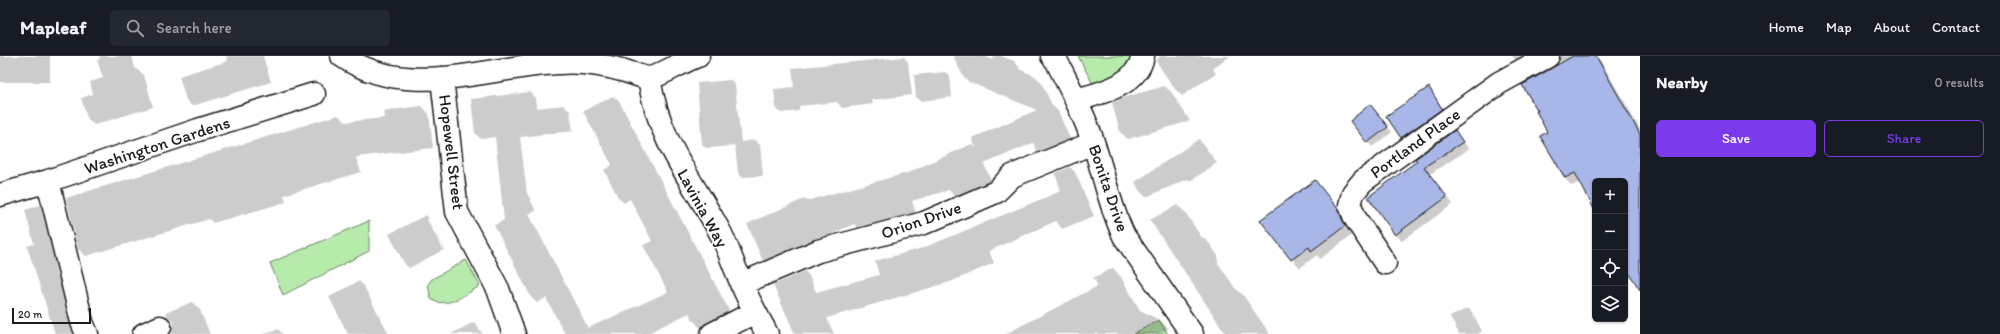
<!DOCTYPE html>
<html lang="en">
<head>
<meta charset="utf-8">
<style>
	body { margin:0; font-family:Itim,sans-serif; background:#242831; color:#f1f3f6 }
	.controls { position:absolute; right:12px; bottom:12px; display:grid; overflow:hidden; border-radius:6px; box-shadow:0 1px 3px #0004 }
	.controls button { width:36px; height:36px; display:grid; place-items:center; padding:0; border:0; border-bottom:1px solid #363941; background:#171b24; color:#f1f3f6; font:20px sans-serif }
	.scale { position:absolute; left:12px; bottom:10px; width:79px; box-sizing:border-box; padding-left:4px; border:2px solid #1c1c1c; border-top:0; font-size:11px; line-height:14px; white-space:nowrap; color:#1c1c1c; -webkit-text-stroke:3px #fff; paint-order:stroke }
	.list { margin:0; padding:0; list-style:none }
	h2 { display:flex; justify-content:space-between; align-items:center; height:52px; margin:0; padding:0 16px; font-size:17px }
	h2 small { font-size:13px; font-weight:400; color:#9ea1a6 }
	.actions { display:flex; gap:8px; padding:12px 16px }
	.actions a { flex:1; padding:9px 0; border:1px solid #7c3aed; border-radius:6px; text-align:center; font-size:14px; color:#7c3aed }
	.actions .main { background:#7c3aed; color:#fff }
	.icon { flex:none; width:22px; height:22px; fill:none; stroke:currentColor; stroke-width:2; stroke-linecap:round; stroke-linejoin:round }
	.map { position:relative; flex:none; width:1640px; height:278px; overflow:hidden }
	header { display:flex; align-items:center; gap:24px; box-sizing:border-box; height:56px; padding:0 20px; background:#171b24; border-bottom:1px solid #363941 }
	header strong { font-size:19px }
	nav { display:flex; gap:22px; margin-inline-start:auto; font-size:14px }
	.search { width:280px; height:36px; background:#242831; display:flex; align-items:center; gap:10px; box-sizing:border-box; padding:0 14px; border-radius:6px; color:#9ea1a6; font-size:15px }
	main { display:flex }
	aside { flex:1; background:#171b24 }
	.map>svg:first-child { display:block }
	.green { fill:#b7ebac; stroke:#6a8464 }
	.shadow { fill:#0003 }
	.building { fill:#a8b7e7; stroke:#1c1c1c }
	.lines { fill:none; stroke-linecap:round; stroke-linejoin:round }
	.minor-casing { stroke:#1c1c1c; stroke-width:25 }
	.minor { stroke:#fff; stroke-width:22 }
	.labels { text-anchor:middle; stroke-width:3; stroke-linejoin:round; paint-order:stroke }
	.street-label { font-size:17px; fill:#1c1c1c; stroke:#fff }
</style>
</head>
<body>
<header>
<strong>Mapleaf</strong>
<div class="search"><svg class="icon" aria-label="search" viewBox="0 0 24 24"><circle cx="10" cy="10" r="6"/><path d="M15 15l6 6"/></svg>Search here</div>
<nav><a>Home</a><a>Map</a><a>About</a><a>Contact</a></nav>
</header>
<main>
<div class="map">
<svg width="1640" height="278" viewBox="0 0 1640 278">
	<rect width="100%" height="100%" fill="#fff"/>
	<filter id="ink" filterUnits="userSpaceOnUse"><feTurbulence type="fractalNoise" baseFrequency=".025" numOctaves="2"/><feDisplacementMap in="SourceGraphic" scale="8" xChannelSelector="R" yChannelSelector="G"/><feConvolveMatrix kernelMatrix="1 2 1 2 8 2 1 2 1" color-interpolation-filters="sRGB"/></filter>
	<g filter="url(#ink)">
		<path class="green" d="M1078,0H1135L1129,12L1094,30Z
			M369,165V195L283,239L270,207Z
			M466,204L480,230C465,238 447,254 431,243L428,228L432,223Z
			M1159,264L1168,278H1133Z"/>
		<path class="shadow" d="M0,0H50V26H0Z
			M99,0H132L135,12L144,19L153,51L94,69L87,62L81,42L93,38L90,26L103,22L97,4L100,3Z
			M226,0H263L271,26L192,50L186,44L179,20L228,5Z
			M953,0H984L993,4L994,0H1001L1014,5L1019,11V13L1035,20L1041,26L1052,49L1058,55L1073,90L1043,102L1037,96L1033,87L984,108L992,126L955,141L949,134L912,145L916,158L859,173L854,168L798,193L769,211L763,205L747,168L804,143L806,145L907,117L972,88L976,92L972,82L1037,54L969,26L963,20Z
			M1160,0H1230L1213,13L1216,17L1182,40L1174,32L1156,5Z
			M1512,0H1546L1522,12Z
			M1561,0H1598L1640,73V232L1625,209V125H1595V155L1580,126L1572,130L1564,122L1541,80L1549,76L1539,55L1555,12L1560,7Z
			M904,1L908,6L912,39L872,44L873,48L842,52L837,46L799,50V55L781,57L776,53L774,33L794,31L792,12Z
			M945,16L950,20L952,41L921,45L916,41L914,19Z
			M731,24L735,29L741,86L755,84L760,89L763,120L742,121L738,117L735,90L706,92L702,88L697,27Z
			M1165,30L1172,37L1190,65L1128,83L1120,76L1112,47L1125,41Z
			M1429,32L1446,57L1406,86L1387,60Z
			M530,36L536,42L537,52L564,49L570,55L573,75L520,81L527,137L536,155L529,158L588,272L668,236L643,189L652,185L630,143L624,147L618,141L604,114L612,109L583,55L613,40L619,45L733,262L706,278L693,264L689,257L646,278H565L546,242L537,247L531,241L494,169L504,164L495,81L481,83L475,77L471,43Z
			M422,50L429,58L433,92L356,101L361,116L284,139L286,146L213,167L209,163L86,200L78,193L66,142L338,59L346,66L384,62L383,55Z
			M1370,50L1392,76L1372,91L1368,86Z
			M1455,75L1469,93L1430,118L1453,148L1402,185L1396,178L1419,106Z
			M1199,83L1217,107L1190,125L1188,123L1146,141L1139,134L1135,126Z
			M1070,111L1075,116L1094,160L1062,173L1056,165L1022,180L989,195L994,207L950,226L827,262L834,278H795L773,229L805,215L809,220L816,236L879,219L875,205L923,192L1061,135L1055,117Z
			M1315,125L1346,162L1353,178L1320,203L1317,199L1300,212L1262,165Z
			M40,149L45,154L57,205L56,206L75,278H55L27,190L34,188L25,154Z
			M1177,149L1185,156L1202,182L1203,181L1210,188L1218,200V207L1235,232L1243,239L1270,278H1226L1150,164Z
			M426,159L429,163H427L443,193L445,192L430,163L445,193L409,212L404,207L389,178Z
			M1113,212L1121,221L1140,254L1161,265L1169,273L1156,278H1005L1098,230L1093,222Z
			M359,225L363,229L389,278H348L329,241Z
			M192,246L200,254L210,278H172L173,266L165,257Z
			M1468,252L1472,256L1482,275L1478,278H1459L1450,261Z
			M474,266L483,278H451Z
			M278,273L283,278H262Z"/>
		<path class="building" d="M1573,0H1596L1640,78V234L1625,211V125H1595V155L1575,117L1565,122L1540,80L1547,76L1536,55H1538L1522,29Z
			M1429,31L1442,53L1401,82L1386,60Z
			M1370,48L1388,71L1367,87L1350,65Z
			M1455,74L1463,86L1424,111L1447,141L1395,179L1368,141L1417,105L1415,103Z
			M1315,124L1338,153L1345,170L1311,195L1309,191L1291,204L1260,164Z"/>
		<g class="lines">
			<g class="minor-casing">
				<path id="minor" d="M342,0C407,45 488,10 559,7C581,5 604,9 625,15C632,17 641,21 648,22C657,22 687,3 698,0
					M1052,0L1056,4C1070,32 1085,60 1094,89C1104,119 1110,151 1124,180L1192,278
					M442,22L457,156L498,233L514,278
					M649,22C659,87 692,123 721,178C729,194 734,211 741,226C748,244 758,261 767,278
					M1076,44C1100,37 1137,30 1143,0
					M48,125L82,266L87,278
					M0,139L48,125L198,74L314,38
					M1385,207L1355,162L1350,149L1353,137L1363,125L1499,27L1548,0
					M741,228L818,195L924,167L996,136L1012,120L1093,87
					M144,278L160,271
					M712,278L755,256"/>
			</g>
			<use href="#minor" class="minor"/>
		</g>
	</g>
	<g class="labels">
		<g class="street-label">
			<text transform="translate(1415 87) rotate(-36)" y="6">Portland Place</text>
			<text transform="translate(157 89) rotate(-18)" y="6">Washington Gardens</text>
			<text transform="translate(452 96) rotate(83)" y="6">Hopewell Street</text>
			<text transform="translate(1109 132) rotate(71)" y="6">Bonita Drive</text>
			<text transform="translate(703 152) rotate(61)" y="6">Lavinia Way</text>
			<text transform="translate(921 164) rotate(-19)" y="6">Orion Drive</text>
		</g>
	</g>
</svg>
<div class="controls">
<button>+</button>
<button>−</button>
<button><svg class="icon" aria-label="locate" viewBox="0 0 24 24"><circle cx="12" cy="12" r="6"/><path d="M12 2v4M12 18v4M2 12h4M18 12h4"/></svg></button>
<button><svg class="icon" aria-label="layers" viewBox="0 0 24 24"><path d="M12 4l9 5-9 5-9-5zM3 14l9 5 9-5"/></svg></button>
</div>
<div class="scale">20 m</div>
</div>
<aside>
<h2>Nearby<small>0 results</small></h2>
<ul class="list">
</ul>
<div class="actions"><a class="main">Save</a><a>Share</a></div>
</aside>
</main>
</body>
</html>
